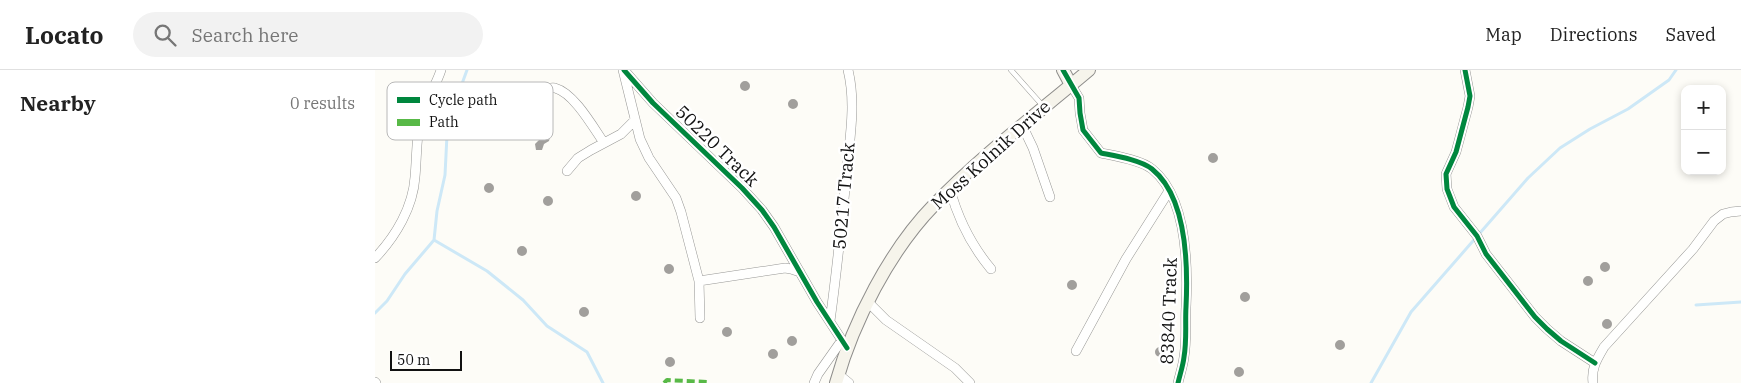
<!DOCTYPE html>
<html lang="en">
<head>
<meta charset="utf-8">
<style>
	body { margin:0; font-family:"IBM Plex Serif",serif; background:#f2f2f2; color:#222 }
	.controls { position:absolute; right:15px; top:15px; display:grid; overflow:hidden; border-radius:10px; box-shadow:0 2px 8px #0003 }
	.controls button { width:45px; height:45px; display:grid; place-items:center; padding:0; border:0; border-bottom:1px solid #e0e0e0; background:#fff; color:#222; font:25px sans-serif }
	.scale { position:absolute; left:15px; bottom:12px; width:72px; box-sizing:border-box; padding-left:5px; border:2px solid #111; border-top:0; font-size:14px; line-height:18px; white-space:nowrap; color:#111; -webkit-text-stroke:4px #fff; paint-order:stroke }
	.list { margin:0; padding:0; list-style:none }
	h2 { display:flex; justify-content:space-between; align-items:center; height:65px; margin:0; padding:0 20px; font-size:21px }
	h2 small { font-size:16px; font-weight:400; color:#767676 }
	.icon { flex:none; width:28px; height:28px; fill:none; stroke:currentColor; stroke-width:2; stroke-linecap:round; stroke-linejoin:round }
	.map { position:relative; flex:none; width:1366px; height:313px; overflow:hidden }
	header { display:flex; align-items:center; gap:30px; box-sizing:border-box; height:70px; padding:0 25px; background:#fff; border-bottom:1px solid #e0e0e0 }
	header strong { font-size:24px }
	nav { display:flex; gap:28px; margin-inline-start:auto; font-size:18px }
	.search { width:350px; height:45px; background:#f2f2f2; display:flex; align-items:center; gap:12px; box-sizing:border-box; padding:0 18px; border-radius:28px; color:#767676; font-size:19px }
	main { display:flex }
	aside { flex:1; background:#fff }
	.map>svg:first-child { display:block }
	.lines { fill:none; stroke-linecap:round; stroke-linejoin:round }
	.stream { stroke:#cde8f7; stroke-width:3 }
	.building { fill:#a19f9c }
	.lane-casing { stroke:#979795; stroke-width:5.5 }
	.street-casing { stroke:#979795; stroke-width:10 }
	.secondary-casing { stroke:#8e8d8b; stroke-width:14 }
	.lane { stroke:#fffffe; stroke-width:4.5 }
	.street { stroke:#fffffe; stroke-width:9 }
	.secondary { stroke:#f6f4eb; stroke-width:12 }
	.quiet { stroke:#58b947; stroke-width:4; stroke-dasharray:8 4; stroke-linecap:butt }
	.cycleway-casing { stroke:#fff; stroke-width:8 }
	.cycleway { stroke:#00873e; stroke-width:5 }
	.labels { text-anchor:middle; stroke-width:5; stroke-linejoin:round; paint-order:stroke }
	.street-label { font-size:18px; fill:#111; stroke:#fff }
	.key { fill:#fff; stroke:#b8b8b8; stroke-width:1 }
	.key-label { font-size:14px; fill:#111 }
</style>
</head>
<body>
<header>
<strong>Locato</strong>
<div class="search"><svg class="icon" aria-label="search" viewBox="0 0 24 24"><circle cx="10" cy="10" r="6"/><path d="M15 15l6 6"/></svg>Search here</div>
<nav><a>Map</a><a>Directions</a><a>Saved</a></nav>
</header>
<main>
<aside>
<h2>Nearby<small>0 results</small></h2>
<ul class="list">
</ul>
</aside>
<div class="map">
<svg width="1366" height="313" viewBox="0 0 1366 313">
	<rect width="100%" height="100%" fill="#fdfcf7"/>
	<g class="lines">
		<path class="stream" d="M59,170L112,201L148,230L172,256L212,282L228,313
			M1321,235L1366,232
			M0,243L12,231L30,204L59,170L62,141L70,105L72,65L80,33L92,0
			M996,313L1036,242L1153,108L1185,78L1215,59L1253,39L1294,10L1301,0"/>
	</g>
	<path class="building" d="M365 16a5 5 0 1 1 10 0a5 5 0 1 1-10 0Z
		M413 34a5 5 0 1 1 10 0a5 5 0 1 1-10 0Z
		M172,64L175,67L174,71L169,74L167,80H161L160,74L164,70L167,65Z
		M833 88a5 5 0 1 1 10 0a5 5 0 1 1-10 0Z
		M109 118a5 5 0 1 1 10 0a5 5 0 1 1-10 0Z
		M256 126a5 5 0 1 1 10 0a5 5 0 1 1-10 0Z
		M168 131a5 5 0 1 1 10 0a5 5 0 1 1-10 0Z
		M142 181a5 5 0 1 1 10 0a5 5 0 1 1-10 0Z
		M1225 197a5 5 0 1 1 10 0a5 5 0 1 1-10 0Z
		M289 199a5 5 0 1 1 10 0a5 5 0 1 1-10 0Z
		M1208 211a5 5 0 1 1 10 0a5 5 0 1 1-10 0Z
		M692 215a5 5 0 1 1 10 0a5 5 0 1 1-10 0Z
		M865 227a5 5 0 1 1 10 0a5 5 0 1 1-10 0Z
		M204 242a5 5 0 1 1 10 0a5 5 0 1 1-10 0Z
		M1227 254a5 5 0 1 1 10 0a5 5 0 1 1-10 0Z
		M347 262a5 5 0 1 1 10 0a5 5 0 1 1-10 0Z
		M412 271a5 5 0 1 1 10 0a5 5 0 1 1-10 0Z
		M960 275a5 5 0 1 1 10 0a5 5 0 1 1-10 0Z
		M780 282a5 5 0 1 1 10 0a5 5 0 1 1-10 0Z
		M393 284a5 5 0 1 1 10 0a5 5 0 1 1-10 0Z
		M290 292a5 5 0 1 1 10 0a5 5 0 1 1-10 0Z
		M859 302a5 5 0 1 1 10 0a5 5 0 1 1-10 0Z"/>
	<g class="lines">
		<g class="lane-casing">
			<path id="lane" d="M636,0L668,36"/>
		</g>
		<g class="street-casing">
			<path id="street" d="M248,0L265,69L274,88L301,128L306,142L324,211L325,248
				M249,0L278,33L367,118L387,140L399,157L442,232L472,278
				M1090,0L1095,26L1093,37L1081,82L1071,104L1072,119L1079,137L1102,166L1111,184L1160,247L1172,259L1186,271L1220,293
				M696,15L704,28L705,43L708,60L726,83C741,86 766,90 777,99C812,127 813,196 811,237C810,253 812,270 809,287C808,296 805,304 803,313
				M160,21C166,20 174,17 180,18C199,23 218,57 229,73
				M647,55L658,78L675,127
				M192,101L203,88L216,80L246,64L260,50
				M575,119C583,149 596,175 616,199
				M0,188C21,166 38,137 40,107C42,86 41,66 46,46C51,29 61,16 66,0
				M324,211L410,198L416,199L425,202
				M493,232L511,250L580,298L595,313
				M455,251C462,200 467,150 472,99C475,66 481,33 473,0
				M701,281L751,189L794,121
				M463,304L474,313
				M0,312L1,313
				M439,313L443,304L467,270
				M1218,313C1216,298 1222,289 1229,277L1318,179L1339,151L1348,144L1356,142L1366,141"/>
		</g>
		<g class="secondary-casing">
			<path id="secondary" d="M688,0L696,15
				M461,313C478,252 515,180 559,135C607,85 662,44 714,0"/>
		</g>
		<use href="#lane" class="lane"/>
		<use href="#street" class="street"/>
		<use href="#secondary" class="secondary"/>
		<path class="quiet" d="M289,313L292,310L332,312"/>
		<g class="cycleway-casing">
			<path id="cycleway" d="M249,0L278,33L367,118L387,140L399,157L442,232L472,278
				M688,0L704,28L705,43L708,60L726,83C741,86 766,90 777,99C812,127 813,196 811,237C810,253 812,270 809,287C808,296 805,304 803,313
				M1090,0L1095,26L1093,37L1081,82L1071,104L1072,119L1079,137L1102,166L1111,184L1160,247L1172,259L1186,271L1220,293"/>
		</g>
		<use href="#cycleway" class="cycleway"/>
	</g>
	<g class="labels">
		<g class="street-label">
			<text transform="translate(342 76) rotate(44)" y="6">50220 Track</text>
			<text transform="translate(616 85) rotate(-42)" y="6">Moss Kolnik Drive</text>
			<text transform="translate(469 126) rotate(-85)" y="6">50217 Track</text>
			<text transform="translate(794 241) rotate(-88)" y="6">83840 Track</text>
		</g>
	</g>
	<rect x="12" y="12" width="166" height="58" rx="8" class="key"/>
	<rect x="22" y="27" width="23" height="6" fill="#00873e"/>
	<rect x="22" y="49" width="23" height="7" fill="#58b947"/>
	<g class="key-label">
		<text x="54" y="35">Cycle path</text>
		<text x="54" y="57">Path</text>
	</g>
</svg>
<div class="controls">
<button>+</button>
<button>−</button>
</div>
<div class="scale">50 m</div>
</div>
</main>
</body>
</html>
